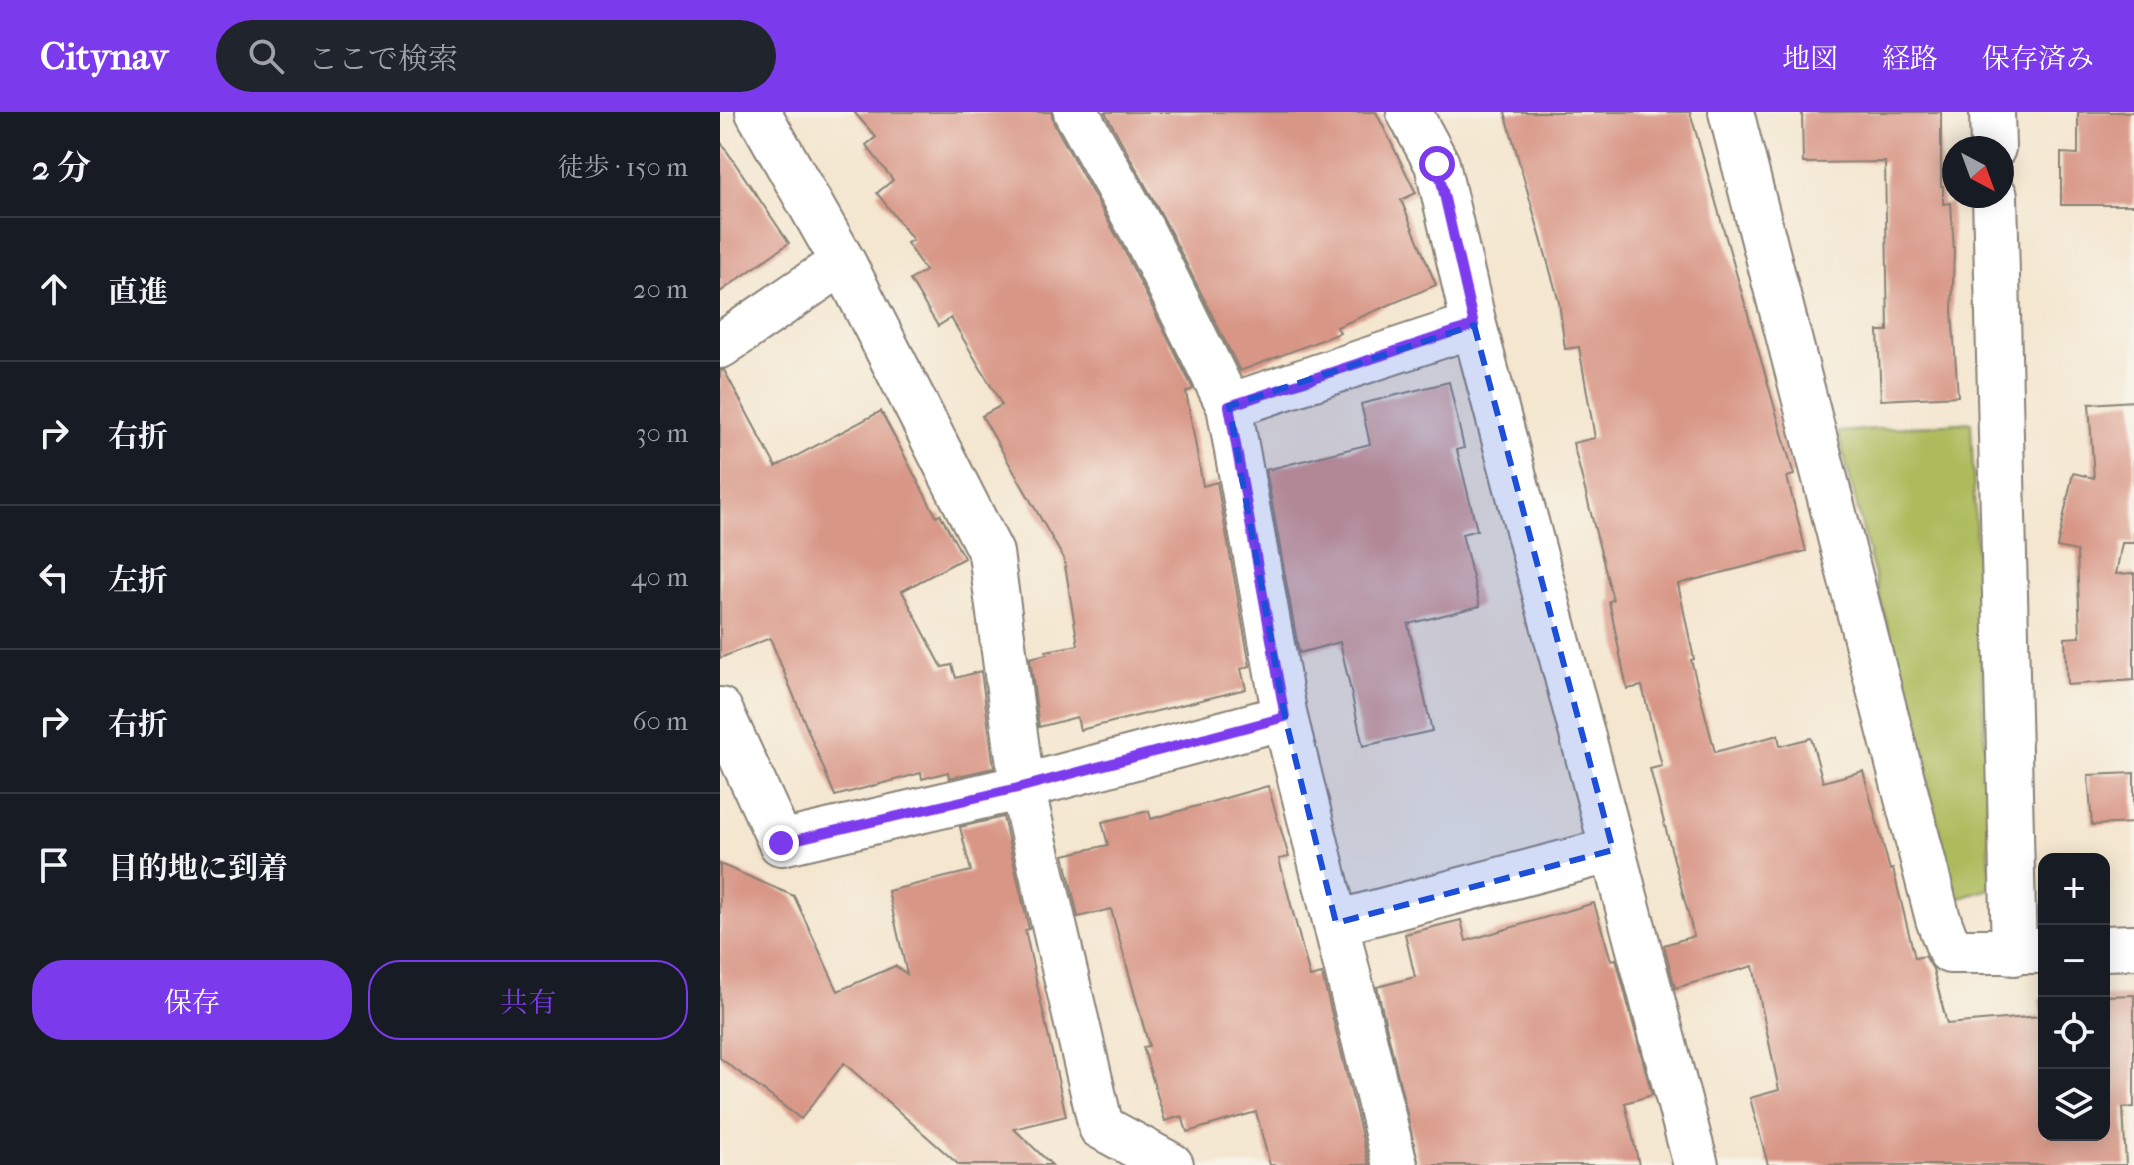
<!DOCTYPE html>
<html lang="ja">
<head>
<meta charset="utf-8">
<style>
	body { margin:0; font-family:"IM FELL French Canon","Noto Serif JP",serif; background:#20242c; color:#f1f3f6 }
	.controls { position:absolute; right:24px; bottom:24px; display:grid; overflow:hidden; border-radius:16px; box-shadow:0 4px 20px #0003 }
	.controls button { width:72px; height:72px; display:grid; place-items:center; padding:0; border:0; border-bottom:2px solid #363941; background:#171b24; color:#f1f3f6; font:40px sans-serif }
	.compass { position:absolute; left:1222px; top:24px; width:72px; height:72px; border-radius:50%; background:#171b24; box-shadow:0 4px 20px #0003; rotate:139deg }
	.stop { position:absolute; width:24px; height:24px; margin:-18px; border:6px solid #7c3aed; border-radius:50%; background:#fff }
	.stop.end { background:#7c3aed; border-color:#fff; box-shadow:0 2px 8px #0008 }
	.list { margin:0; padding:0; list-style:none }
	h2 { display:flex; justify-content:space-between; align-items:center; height:104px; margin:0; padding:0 32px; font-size:34px }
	h2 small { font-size:26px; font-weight:400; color:#9ea1a6 }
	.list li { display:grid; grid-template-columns:52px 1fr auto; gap:24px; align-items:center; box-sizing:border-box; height:144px; padding:0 32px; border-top:2px solid #363941 }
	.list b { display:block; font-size:30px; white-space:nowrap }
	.list em { font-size:26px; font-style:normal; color:#9ea1a6 }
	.actions { display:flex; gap:16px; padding:24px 32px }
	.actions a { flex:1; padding:18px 0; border:2px solid #7c3aed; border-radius:32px; text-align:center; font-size:28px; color:#7c3aed }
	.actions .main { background:#7c3aed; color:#fff }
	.icon { flex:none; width:44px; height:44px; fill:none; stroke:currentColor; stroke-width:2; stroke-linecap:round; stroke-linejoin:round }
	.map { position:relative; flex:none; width:1414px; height:1053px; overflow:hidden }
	header { display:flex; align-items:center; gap:48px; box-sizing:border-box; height:112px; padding:0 40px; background:#7c3aed; color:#fff }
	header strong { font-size:38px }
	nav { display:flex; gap:44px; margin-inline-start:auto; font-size:28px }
	.search { width:560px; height:72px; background:#20242c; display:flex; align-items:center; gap:20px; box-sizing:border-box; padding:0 28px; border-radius:44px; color:#9ea1a6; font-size:30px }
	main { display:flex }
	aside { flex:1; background:#171b24 }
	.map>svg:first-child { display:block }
	.green { fill:#adbb5d; stroke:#646c3c; stroke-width:2 }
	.building { fill:#d89686 }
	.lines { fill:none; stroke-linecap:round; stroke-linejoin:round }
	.minor-casing { stroke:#888176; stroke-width:48 }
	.minor { stroke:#fff; stroke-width:44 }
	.route { stroke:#7c3aed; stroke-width:10 }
	.marked { fill:#1d4ed8; fill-opacity:0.2; stroke:#1d4ed8; stroke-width:6; stroke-dasharray:16 10; stroke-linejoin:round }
</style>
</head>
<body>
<header>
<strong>Citynav</strong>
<div class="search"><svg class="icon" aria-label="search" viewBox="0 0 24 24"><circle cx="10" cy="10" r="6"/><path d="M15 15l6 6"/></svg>ここで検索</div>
<nav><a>地図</a><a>経路</a><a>保存済み</a></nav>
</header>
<main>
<aside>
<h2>2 分<small>徒歩 · 150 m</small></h2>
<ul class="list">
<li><svg class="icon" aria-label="ahead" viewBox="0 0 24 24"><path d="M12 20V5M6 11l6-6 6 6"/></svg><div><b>直進</b></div><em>20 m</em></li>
<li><svg class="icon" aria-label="right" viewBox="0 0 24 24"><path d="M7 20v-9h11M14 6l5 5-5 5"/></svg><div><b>右折</b></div><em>30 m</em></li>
<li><svg class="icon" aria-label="left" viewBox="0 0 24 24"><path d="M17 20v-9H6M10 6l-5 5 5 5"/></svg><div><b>左折</b></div><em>40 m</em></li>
<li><svg class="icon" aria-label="right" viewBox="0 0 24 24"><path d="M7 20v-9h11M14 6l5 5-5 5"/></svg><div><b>右折</b></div><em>60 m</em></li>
<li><svg class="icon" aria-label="arrive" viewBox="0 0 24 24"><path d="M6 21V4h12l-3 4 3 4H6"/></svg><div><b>目的地に到着</b></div></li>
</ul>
<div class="actions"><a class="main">保存</a><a>共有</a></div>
</aside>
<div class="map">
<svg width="1414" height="1053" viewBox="0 0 1414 1053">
	<rect width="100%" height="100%" fill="#f7f3e8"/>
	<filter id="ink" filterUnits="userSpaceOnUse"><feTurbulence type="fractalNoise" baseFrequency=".0125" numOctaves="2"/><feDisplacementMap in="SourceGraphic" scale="16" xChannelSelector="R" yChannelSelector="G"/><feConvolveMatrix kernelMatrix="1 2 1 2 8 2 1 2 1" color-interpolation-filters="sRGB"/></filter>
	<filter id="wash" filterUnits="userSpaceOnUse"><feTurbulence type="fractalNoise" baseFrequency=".006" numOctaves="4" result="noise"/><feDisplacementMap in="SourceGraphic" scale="32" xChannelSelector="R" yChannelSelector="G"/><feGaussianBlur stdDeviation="1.8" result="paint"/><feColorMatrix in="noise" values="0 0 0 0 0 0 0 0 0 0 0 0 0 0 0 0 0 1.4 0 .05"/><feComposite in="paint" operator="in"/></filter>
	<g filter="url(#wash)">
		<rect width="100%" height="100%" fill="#f4e6cf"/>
		<path class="green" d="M1251,310L1271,777L1237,787L1118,320Z"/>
		<g id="blocks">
			<path class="building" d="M134,0H331L334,12L401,132L473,277L466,280L483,374L497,370L530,554L521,557L526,577L360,618L357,605L319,615L310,546L327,542L326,539L358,533L344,447L262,304L282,293L231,206L218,214L190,168L205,159L187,131L193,128L157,81L173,68L146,33L156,25Z
				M385,0H656L696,81L681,88L716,173L617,215L620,221L520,259L445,109Z
				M785,0H970L1074,363L1067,365L1086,439L958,472L974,547L971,548L995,640L1058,623L1060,634L1091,626L1103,670L1143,659L1170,758L1173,757L1195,846L1205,844L1213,857L1227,912L1320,904L1319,886H1324V1023H1384V884L1414,883V995L1403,996L1406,1053H1048L1030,986L1059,978L1033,854L955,876L944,833L974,824L930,657L942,654L922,574L907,577L889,489L893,488L853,331L875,326L859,235L845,237L839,190Z
				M1082,0H1221V74H1223V92L1231,91L1234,140L1232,199L1238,284L1161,288L1158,219H1168L1165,50L1083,51Z
				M1358,0H1414V93H1341V41L1358,42Z
				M0,29L69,131L0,180Z
				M4,258L56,355L161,299L216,404L220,402L244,446L182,479L222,555L232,553L236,566L261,559L274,656L229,666L228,660L202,667L201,661L115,684L50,526L0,546V259Z
				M729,270L744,336L737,338L757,418L742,422L760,494L688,512L712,619L643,634L620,530L579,541L546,358L650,332L641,292Z
				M1414,289V431H1402L1396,462L1414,461V568L1347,573L1345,526L1360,525L1357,439L1337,435L1353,361L1374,366L1369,292Z
				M1414,661V711L1372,713L1368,663Z
				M548,674L569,745L559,747L590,865L602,862L649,1053H550L536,1000L467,1020L462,1004L445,1009L423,935L429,934L391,797L358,805L344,743L388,733L382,710L429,699L431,707Z
				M283,705L309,817L305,818L346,1004L294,1017L332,1053H239L124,951L81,1007L0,946V752L74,784L118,879L175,854L187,862L168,779L251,759L240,715Z
				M874,791L891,848L896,847L932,983L905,991L919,1053H699L657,875L695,865L685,822L741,808L746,829Z"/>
		</g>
	</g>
	<g filter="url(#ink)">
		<use href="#blocks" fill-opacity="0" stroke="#888176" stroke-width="2"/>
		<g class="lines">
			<g class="minor-casing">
				<path id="minor" d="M38,0L123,150L271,441L302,675L381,1015L451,1053
					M356,0L423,120L509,294L565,605L675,1053
					M689,0L717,52L754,213L976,1053
					M1011,0L1218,807L1230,839H1324
					M1272,0L1273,36
					M1275,84L1294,841
					M0,234L123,150
					M509,294L754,213
					M0,598L61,731L302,675L565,605
					M616,811L893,738
					M1384,836L1414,835"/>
			</g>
			<use href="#minor" class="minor"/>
		</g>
	</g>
	<g class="lines" filter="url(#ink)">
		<path class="route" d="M61,731L302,675L565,605L509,294L754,213L717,52"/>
	</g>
	<path class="marked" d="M754,213L893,738L616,811L565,605L509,294Z"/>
</svg>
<div class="controls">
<button>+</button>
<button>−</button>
<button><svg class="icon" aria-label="locate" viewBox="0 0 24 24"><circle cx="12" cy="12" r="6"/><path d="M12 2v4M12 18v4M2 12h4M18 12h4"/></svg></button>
<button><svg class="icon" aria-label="layers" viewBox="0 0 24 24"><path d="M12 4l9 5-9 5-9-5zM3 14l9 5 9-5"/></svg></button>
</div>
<svg class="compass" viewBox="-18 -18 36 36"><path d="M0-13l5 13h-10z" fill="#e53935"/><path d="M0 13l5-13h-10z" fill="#9ea1a6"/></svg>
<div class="stop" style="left:717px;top:52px"></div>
<div class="stop end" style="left:61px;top:731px"></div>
</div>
</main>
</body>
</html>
